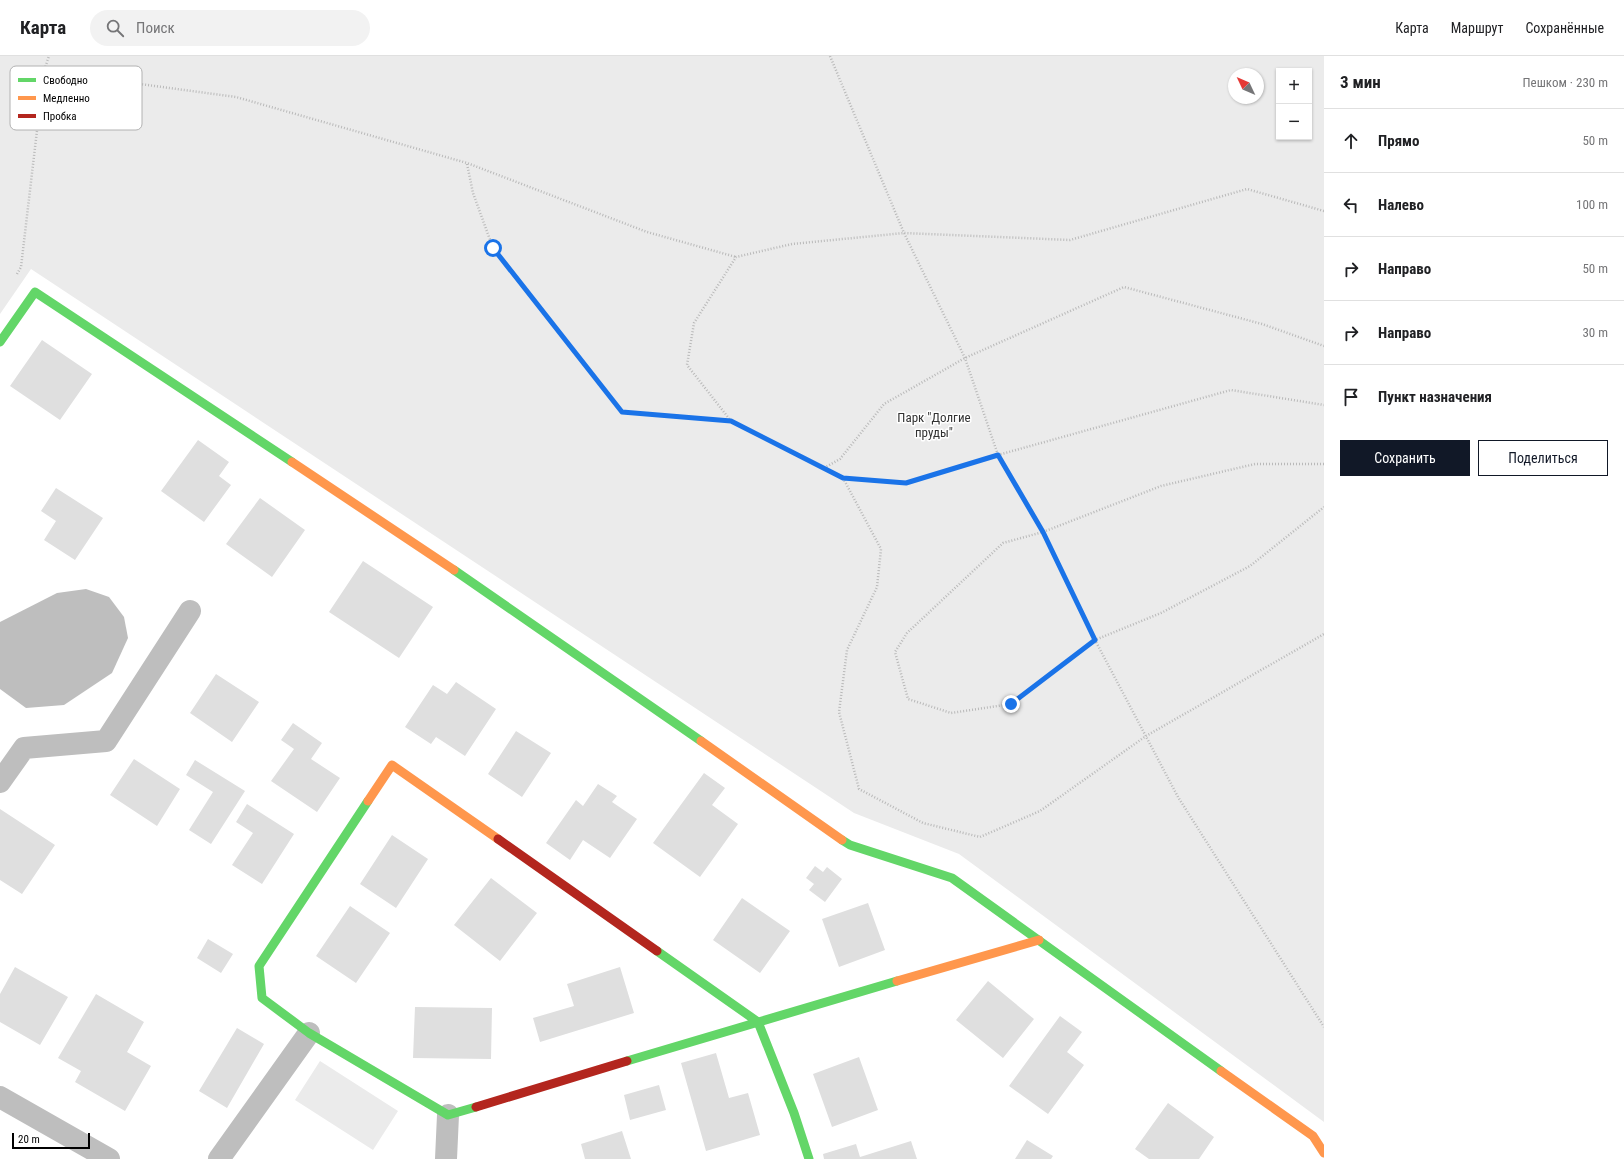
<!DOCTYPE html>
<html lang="ru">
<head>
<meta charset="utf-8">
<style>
	body { margin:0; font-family:"Roboto Condensed",sans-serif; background:#f2f2f2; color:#202124 }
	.controls { position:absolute; right:12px; top:12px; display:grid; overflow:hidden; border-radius:0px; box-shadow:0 1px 3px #0004 }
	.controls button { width:36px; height:36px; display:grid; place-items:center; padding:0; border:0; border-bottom:1px solid #e0e0e0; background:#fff; color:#202124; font:20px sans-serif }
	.compass { position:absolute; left:1228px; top:12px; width:36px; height:36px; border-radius:50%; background:#fff; box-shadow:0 1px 3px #0004; rotate:314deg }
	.scale { position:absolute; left:12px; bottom:10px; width:78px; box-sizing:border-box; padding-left:4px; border:2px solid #000; border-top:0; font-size:11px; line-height:14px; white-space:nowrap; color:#000; -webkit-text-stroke:3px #fff; paint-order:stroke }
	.stop { position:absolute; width:12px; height:12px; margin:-9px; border:3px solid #1a73e8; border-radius:50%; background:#fff }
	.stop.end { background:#1a73e8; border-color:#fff; box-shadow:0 1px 4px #0008 }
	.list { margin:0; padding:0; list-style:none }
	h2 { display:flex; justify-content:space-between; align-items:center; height:52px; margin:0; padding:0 16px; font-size:17px }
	h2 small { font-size:13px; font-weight:400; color:#757577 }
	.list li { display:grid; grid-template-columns:26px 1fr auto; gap:12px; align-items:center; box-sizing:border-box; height:64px; padding:0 16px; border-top:1px solid #e0e0e0 }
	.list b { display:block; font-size:15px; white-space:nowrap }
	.list em { font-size:13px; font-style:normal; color:#757577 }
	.actions { display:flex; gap:8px; padding:12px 16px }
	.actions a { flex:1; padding:9px 0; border:1px solid #111827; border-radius:0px; text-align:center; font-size:14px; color:#111827 }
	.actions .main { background:#111827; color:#fff }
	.icon { flex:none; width:22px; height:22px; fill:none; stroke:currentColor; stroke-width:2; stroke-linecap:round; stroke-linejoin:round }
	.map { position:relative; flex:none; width:1324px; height:1103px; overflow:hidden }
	header { display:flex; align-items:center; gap:24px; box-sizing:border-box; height:56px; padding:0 20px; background:#fff; border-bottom:1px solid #e0e0e0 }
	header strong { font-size:19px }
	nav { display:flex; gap:22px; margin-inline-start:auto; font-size:14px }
	.search { width:280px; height:36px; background:#f2f2f2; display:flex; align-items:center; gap:10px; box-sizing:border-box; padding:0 14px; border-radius:22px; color:#757577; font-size:15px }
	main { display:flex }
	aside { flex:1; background:#fff }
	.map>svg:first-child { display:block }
	.green { fill:#ebebeb; fill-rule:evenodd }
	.water { fill:#bebebe }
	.building { fill:#dfdfdf }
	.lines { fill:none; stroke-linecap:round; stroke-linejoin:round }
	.path { stroke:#b9b9b9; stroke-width:2.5; stroke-dasharray:1 2; stroke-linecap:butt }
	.street { stroke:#bebebe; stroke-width:22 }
	.fast { stroke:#63d668; stroke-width:9 }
	.slow { stroke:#ff974d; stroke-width:9 }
	.jam { stroke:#b3261e; stroke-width:9 }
	.route { stroke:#1a73e8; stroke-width:5 }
	.labels { text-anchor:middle; stroke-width:3; stroke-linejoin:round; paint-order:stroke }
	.park-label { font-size:13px; fill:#323232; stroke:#fff }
	.key { fill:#fff; stroke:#b2b2b2; stroke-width:1 }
	.key-label { font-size:11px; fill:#000 }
</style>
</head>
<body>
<header>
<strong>Карта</strong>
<div class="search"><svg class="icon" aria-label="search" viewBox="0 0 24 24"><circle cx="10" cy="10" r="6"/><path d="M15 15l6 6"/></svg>Поиск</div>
<nav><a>Карта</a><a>Маршрут</a><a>Сохранённые</a></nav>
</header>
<main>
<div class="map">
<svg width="1324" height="1103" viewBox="0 0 1324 1103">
	<rect width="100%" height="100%" fill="#fff"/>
	<path class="green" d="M0,0H1324V1066L959,798L854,757L31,213L0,258ZM1279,15H1309V81H1279ZM1234,18H1258V42H1234Z
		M320,1005L398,1055L373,1094L295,1044Z"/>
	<path class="water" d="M86,533L109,541L124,561L128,582L112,617L64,649L26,652L0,633V566L57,537Z"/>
	<path class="building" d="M42,284L92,318L60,364L10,330Z
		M198,384L229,406L219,420L231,429L204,466L161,435Z
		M56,432L103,462L75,504L44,484L56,465L41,455Z
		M260,442L305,474L272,521L226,488Z
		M363,505L433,551L399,602L329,556Z
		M216,618L259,646L232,686L190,657Z
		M456,626L496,653L465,700L436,681L431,688L405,671L433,629L447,638Z
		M293,667L322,687L311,703L340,722L317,756L271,725L294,693L281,684Z
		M516,675L551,697L522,741L488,718Z
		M134,703L180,733L157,770L110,739Z
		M195,704L245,735L211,788L189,774L213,736L186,719Z
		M704,717L725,732L712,749L738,768L700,821L653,787Z
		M598,728L617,740L612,746L637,763L610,802L583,784L570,804L546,787L576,744L583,750Z
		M247,748L294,778L262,828L232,809L253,777L236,766Z
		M0,753L55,789L22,838L0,824Z
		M392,779L428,803L396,852L360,828Z
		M815,810L823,816L827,811L842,823L825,846L809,834L814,828L806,822Z
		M491,822L537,857L500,905L454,869Z
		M742,842L790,875L760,917L713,884Z
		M868,847L885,894L839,911L822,863Z
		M350,850L390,877L356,927L316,900Z
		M208,883L233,898L221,917L197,902Z
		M15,911L68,941L40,989L0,966V938Z
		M620,911L634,957L540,986L533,962L574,950L567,928Z
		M988,925L1034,963L1003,1002L956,964Z
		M96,938L144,966L127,996L151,1010L125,1055L75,1026L81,1015L58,1002Z
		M415,951L492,952L491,1003L413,1002Z
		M1060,960L1082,976L1067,996L1084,1009L1048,1058L1009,1030Z
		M237,972L264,988L227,1052L199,1035Z
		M716,997L729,1042L748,1037L760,1079L706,1095L681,1007Z
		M859,1001L878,1054L832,1071L813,1018Z
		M659,1029L666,1054L630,1064L624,1039Z
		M1168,1047L1214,1081L1199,1103H1149L1135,1093Z
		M622,1075L631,1103H585L581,1088Z
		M1027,1084L1053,1100L1051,1103H1015Z
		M911,1085L917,1103H824L823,1098L856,1088L860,1101Z"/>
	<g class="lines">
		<path class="path" d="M830,0L904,177L965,302L998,399L1043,476L1095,584L1178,741L1324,971
			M44,15L236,41L467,107L647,176L736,201
			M467,108L473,137L493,192L622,356L731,365
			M1324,155L1247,133L1070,184L904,177L792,188L736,201L694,267L687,309L731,365L843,422L881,493L877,531L847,594L839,656L859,733L923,767L980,781L1040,755L1146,680L1324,578
			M17,218L21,211L44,15L49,0
			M1324,408H1255L1161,430L1043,476L1003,487L907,577L895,596L908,643L951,657L1011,648L1095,584L1161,557L1250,510L1324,451
			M824,412L840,403L884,348L965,302L1124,231L1262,268L1324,290
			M843,422L906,427L998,399L1231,334L1324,349"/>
		<path class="street" d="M0,726L24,692L106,685L190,555
			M0,1041L109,1103
			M219,1103L309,977
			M446,1103L448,1059"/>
		<path class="fast" d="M0,286L35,236L292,406
			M454,514L701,685
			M368,745L259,910L262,942L309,977L448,1059L476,1051
			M842,784L850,789L952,822L1221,1015
			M657,895L758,966L794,1057L809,1103
			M627,1005L897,925"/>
		<path class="slow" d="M292,406L454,514
			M701,685L842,784
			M368,745L392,709L498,783
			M897,925L1039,884
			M1221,1015L1313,1080L1324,1097"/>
		<path class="jam" d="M498,783L657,895
			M476,1051L627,1005"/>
	</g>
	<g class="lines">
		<path class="route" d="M493,192L622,356L731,365L843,422L906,427L998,399L1043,476L1095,584L1011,648"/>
	</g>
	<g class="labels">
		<g class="park-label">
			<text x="934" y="366">Парк "Долгие<tspan x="934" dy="15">пруды"</tspan></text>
		</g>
	</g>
	<rect x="10" y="10" width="132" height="64" rx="6" class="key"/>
	<rect x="18" y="22" width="18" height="4" fill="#63d668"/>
	<rect x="18" y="40" width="18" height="4" fill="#ff974d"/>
	<rect x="18" y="58" width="18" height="4" fill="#b3261e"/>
	<g class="key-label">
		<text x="43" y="28">Свободно</text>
		<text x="43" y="46">Медленно</text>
		<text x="43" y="64">Пробка</text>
	</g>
</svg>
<div class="controls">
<button>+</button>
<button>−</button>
</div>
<svg class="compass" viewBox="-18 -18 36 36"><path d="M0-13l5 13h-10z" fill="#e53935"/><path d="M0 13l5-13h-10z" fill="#757577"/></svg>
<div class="scale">20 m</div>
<div class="stop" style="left:493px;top:192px"></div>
<div class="stop end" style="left:1011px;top:648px"></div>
</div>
<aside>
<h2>3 мин<small>Пешком · 230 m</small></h2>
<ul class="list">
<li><svg class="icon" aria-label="ahead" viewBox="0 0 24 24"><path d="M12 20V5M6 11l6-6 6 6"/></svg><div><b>Прямо</b></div><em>50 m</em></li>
<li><svg class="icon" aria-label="left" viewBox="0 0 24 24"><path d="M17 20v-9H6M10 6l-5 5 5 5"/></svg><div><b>Налево</b></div><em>100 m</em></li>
<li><svg class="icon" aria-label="right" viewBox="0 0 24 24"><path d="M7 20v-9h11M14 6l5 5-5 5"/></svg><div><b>Направо</b></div><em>50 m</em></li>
<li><svg class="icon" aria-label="right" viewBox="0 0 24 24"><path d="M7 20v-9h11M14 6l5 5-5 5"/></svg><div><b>Направо</b></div><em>30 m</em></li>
<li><svg class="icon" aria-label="arrive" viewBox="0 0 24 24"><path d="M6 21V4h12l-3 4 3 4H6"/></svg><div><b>Пункт назначения</b></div></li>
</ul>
<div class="actions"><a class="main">Сохранить</a><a>Поделиться</a></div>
</aside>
</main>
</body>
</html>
